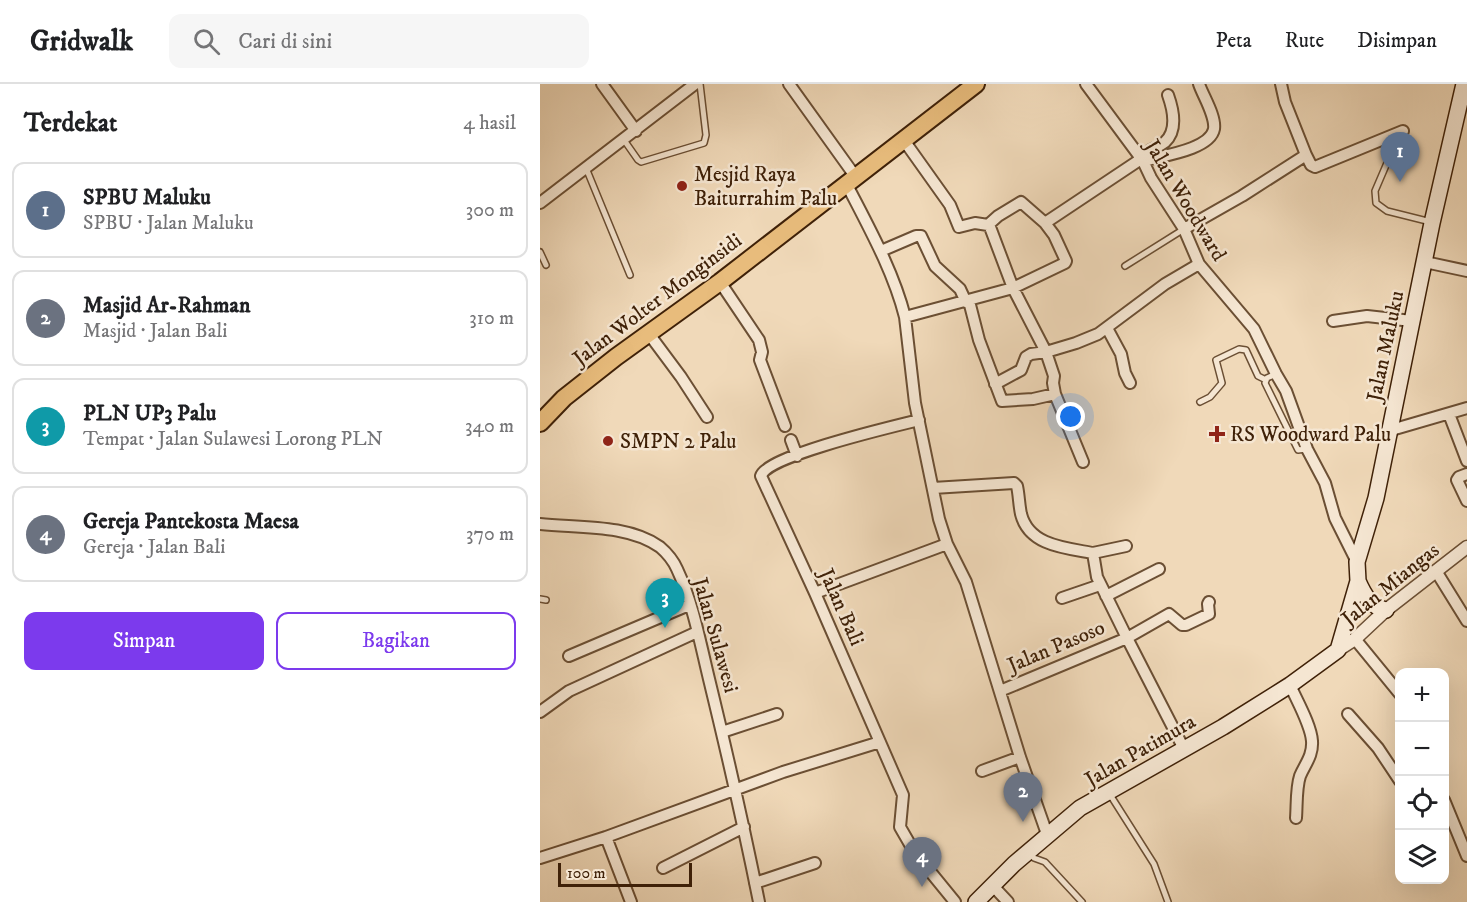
<!DOCTYPE html>
<html lang="id">
<head>
<meta charset="utf-8">
<style>
	body { margin:0; font-family:"IM FELL DW Pica",serif; background:#f6f6f6; color:#202124 }
	.controls { position:absolute; right:18px; bottom:18px; display:grid; overflow:hidden; border-radius:12px; box-shadow:0 6px 24px #0002 }
	.controls button { width:54px; height:54px; display:grid; place-items:center; padding:0; border:0; border-bottom:2px solid #e0e0e0; background:#fff; color:#202124; font:30px sans-serif }
	.scale { position:absolute; left:18px; bottom:15px; width:134px; box-sizing:border-box; padding-left:6px; border:3px solid #3f2108; border-top:0; font-size:16px; line-height:21px; white-space:nowrap; color:#3f2108; -webkit-text-stroke:4px #f5e6d2; paint-order:stroke }
	.you { position:absolute; left:531px; top:333px; width:21px; height:21px; margin:-15px; border:4px solid #fff; border-radius:50%; background:#1a73e8; box-shadow:0 0 0 9px #1a73e833 }
	.badge { display:grid; place-items:center; width:39px; height:39px; border-radius:50%; background:#7c3aed; color:#fff; font-size:20px; font-weight:700 }
	.pin { position:absolute; translate:-50% -50px; filter:drop-shadow(0 2px 3px #0008) }
	.pin::after { content:''; position:absolute; top:32px; width:21px; height:18px; background:inherit; clip-path:polygon(0 0,100% 0,50% 100%) }
	.list { margin:0; padding:0; list-style:none }
	h2 { display:flex; justify-content:space-between; align-items:center; height:78px; margin:0; padding:0 24px; font-size:26px }
	h2 small { font-size:20px; font-weight:400; color:#757577 }
	.list li { display:grid; grid-template-columns:39px 1fr auto; gap:18px; align-items:center; box-sizing:border-box; height:96px; margin:0 12px 12px; padding:0 12px; border:2px solid #e0e0e0; border-radius:12px }
	.list b { display:block; font-size:22px; white-space:nowrap }
	.list p { margin:0; font-size:20px; white-space:nowrap; color:#757577 }
	.list em { font-size:20px; font-style:normal; color:#757577 }
	.actions { display:flex; gap:12px; padding:18px 24px }
	.actions a { flex:1; padding:14px 0; border:2px solid #7c3aed; border-radius:12px; text-align:center; font-size:21px; color:#7c3aed }
	.actions .main { background:#7c3aed; color:#fff }
	.icon { flex:none; width:33px; height:33px; fill:none; stroke:currentColor; stroke-width:2; stroke-linecap:round; stroke-linejoin:round }
	.map { position:relative; flex:none; width:927px; height:818px; overflow:hidden }
	header { display:flex; align-items:center; gap:36px; box-sizing:border-box; height:84px; padding:0 30px; background:#fff; border-bottom:2px solid #e0e0e0 }
	header strong { font-size:28px }
	nav { display:flex; gap:33px; margin-inline-start:auto; font-size:21px }
	.search { width:420px; height:54px; background:#f6f6f6; display:flex; align-items:center; gap:15px; box-sizing:border-box; padding:0 21px; border-radius:12px; color:#757577; font-size:22px }
	main { display:flex }
	aside { flex:1; background:#fff }
	.map>svg:first-child { display:block }
	.lines { fill:none; stroke-linecap:round; stroke-linejoin:round }
	.service-casing { stroke:#6b4f34; stroke-width:8 }
	.minor-casing { stroke:#6b4f34; stroke-width:14 }
	.tertiary-casing { stroke:#6b4f34; stroke-width:15 }
	.secondary-casing { stroke:#3f2108; stroke-width:18 }
	.trunk-casing { stroke:#3f2108; stroke-width:20 }
	.service { stroke:#f5e6d2; stroke-width:5 }
	.minor { stroke:#f5e6d2; stroke-width:10 }
	.tertiary { stroke:#f5e6d2; stroke-width:12 }
	.secondary { stroke:#f5e6d2; stroke-width:15 }
	.trunk { stroke:#e8bc7c; stroke-width:16 }
	.poi-dot { fill:#8f2418; stroke:#f5e6d2; stroke-width:2 }
	.labels { text-anchor:middle; stroke-width:5; stroke-linejoin:round; paint-order:stroke }
	.poi-label { font-size:21px; fill:#3f2108; stroke:#f5e6d2; text-anchor:start }
	.street-label { font-size:21px; fill:#3f2108; stroke:#f5e6d2 }
</style>
</head>
<body>
<header>
<strong>Gridwalk</strong>
<div class="search"><svg class="icon" aria-label="search" viewBox="0 0 24 24"><circle cx="10" cy="10" r="6"/><path d="M15 15l6 6"/></svg>Cari di sini</div>
<nav><a>Peta</a><a>Rute</a><a>Disimpan</a></nav>
</header>
<main>
<aside>
<h2>Terdekat<small>4 hasil</small></h2>
<ul class="list">
<li><span class="badge" style="background:#5c6f8a">1</span><div><b>SPBU Maluku</b><p>SPBU · Jalan Maluku</p></div><em>300 m</em></li>
<li><span class="badge" style="background:#6b7280">2</span><div><b>Masjid Ar-Rahman</b><p>Masjid · Jalan Bali</p></div><em>310 m</em></li>
<li><span class="badge" style="background:#0f9aa8">3</span><div><b>PLN UP3 Palu</b><p>Tempat · Jalan Sulawesi Lorong PLN</p></div><em>340 m</em></li>
<li><span class="badge" style="background:#6b7280">4</span><div><b>Gereja Pantekosta Maesa</b><p>Gereja · Jalan Bali</p></div><em>370 m</em></li>
</ul>
<div class="actions"><a class="main">Simpan</a><a>Bagikan</a></div>
</aside>
<div class="map">
<svg width="927" height="818" viewBox="0 0 927 818">
	<rect width="100%" height="100%" fill="#f0d9b9"/>
	<filter id="stains"><feTurbulence type="fractalNoise" baseFrequency=".00333" numOctaves="4"/><feColorMatrix values="0 0 0 0 .2 0 0 0 0 .09 0 0 0 0 .02 0 0 0 .5 -.17"/></filter>
	<radialGradient id="worn" r=".72"><stop offset=".6" stop-color="#630" stop-opacity="0"/><stop offset="1" stop-color="#630" stop-opacity=".3"/></radialGradient>
	<g class="lines">
		<g class="service-casing">
			<path id="service" d="M84,56L98,76L101,78L164,59L166,51L160,0
				M850,72L835,107L836,119L847,127L891,138
				M46,84L90,191
				M0,168L6,181
				M585,182L644,145
				M736,290L727,294L725,299L757,364L758,366L766,365
				M660,318L670,313L682,299L676,276L699,265L706,266L718,292L726,296
				M0,515L6,516
				M569,709L614,780L628,818
				M490,769L494,774L505,778L542,818"/>
		</g>
		<g class="minor-casing">
			<path id="minor" d="M62,0L96,47
				M249,0L315,92
				M546,0L603,77L611,94L644,145L659,180L714,245L736,290L746,307L767,365L785,399L795,434L817,478
				M363,55L410,121L419,143L435,139L448,141L450,143L473,204L506,268L514,292L513,299L515,310L543,378
				M766,71L771,81L775,83L863,47
				M603,77C620,72 670,66 674,45C676,32 663,12 659,0
				M306,99C328,142 353,186 365,233L375,319L399,435L407,460L426,498L480,673L507,750
				M0,119L155,0
				M448,141L458,132L481,118L505,139
				M644,145L702,112L766,71L745,18L741,0
				M341,167L376,152H381L395,182L420,205L426,218
				M885,178L927,187
				M180,198L219,256L222,268L220,276L245,342
				M429,217L439,256L462,317L493,315L515,310
				M365,233L473,204L525,179L526,177L514,151L505,139L601,75C607,65 616,65 625,58C638,46 633,25 628,11
				M793,237L827,232L872,237
				M567,244L581,270L585,289L590,299
				M109,250L141,293L167,333
				M455,300L481,286L486,273L491,270L506,268L536,259L558,250L625,200L659,180
				M909,330L927,377
				M379,336C355,342 226,372 221,392L275,509L363,711L360,743L375,769L415,818
				M848,347L927,324
				M251,356L257,372
				M927,390L919,393L917,396L927,417
				M393,404L474,399L477,402C479,411 479,421 481,430C489,462 526,464 553,469L557,493L587,554L629,530L642,541H646L669,530L668,520L669,518
				M0,440C38,444 88,440 120,463C127,469 133,476 137,485C153,519 160,558 169,595C187,669 204,743 219,818
				M553,469L586,462
				M896,487L927,537
				M275,509L407,460
				M566,512L619,485
				M522,514L560,501
				M815,555L860,610
				M29,572L149,521
				M750,601C757,617 771,641 772,657C773,672 765,680 760,692C756,704 757,721 756,734
				M460,607L587,554L644,665
				M0,628L29,607L157,548
				M808,630L838,664L860,697
				M182,648L237,630
				M442,687L480,673
				M904,716L927,772
				M66,753L91,818
				M0,774L66,753L243,688L340,658
				M123,784L204,743
				M215,799L275,779
				M453,802L468,818"/>
		</g>
		<g class="tertiary-casing">
			<path id="tertiary" d="M798,566L815,555L846,526L927,463"/>
		</g>
		<g class="secondary-casing">
			<path id="secondary" d="M818,497C824,511 831,523 846,526
				M436,818L474,780L540,724L683,643L750,601L798,566L818,497L817,478L836,414L892,139L924,0"/>
		</g>
		<g class="trunk-casing">
			<path id="trunk" d="M0,339L24,314L76,273L180,198L436,0"/>
		</g>
		<use href="#service" class="service"/>
		<use href="#minor" class="minor"/>
		<use href="#tertiary" class="tertiary"/>
		<use href="#secondary" class="secondary"/>
		<use href="#trunk" class="trunk"/>
	</g>
	<g class="poi-dot">
		<circle cx="142" cy="102" r="6"/>
		<path d="M674 341h6v6h6v6h-6v6h-6v-6h-6v-6h6z"/>
		<circle cx="68" cy="357" r="6"/>
	</g>
	<g class="labels">
		<g class="poi-label">
			<text x="154" y="97">Mesjid Raya<tspan x="154" dy="24">Baiturrahim Palu</tspan></text>
			<text x="690" y="357">RS Woodward Palu</text>
			<text x="80" y="364">SMPN 2 Palu</text>
		</g>
		<g class="street-label">
			<text transform="translate(646 116) rotate(59)" y="7">Jalan Woodward</text>
			<text transform="translate(117 215) rotate(-37)" y="7">Jalan Wolter Monginsidi</text>
			<text transform="translate(845 262) rotate(-78)" y="7">Jalan Maluku</text>
			<text transform="translate(850 500) rotate(-39)" y="7">Jalan Miangas</text>
			<text transform="translate(302 523) rotate(66)" y="7">Jalan Bali</text>
			<text transform="translate(176 551) rotate(74)" y="7">Jalan Sulawesi</text>
			<text transform="translate(516 562) rotate(-23)" y="7">Jalan Pasoso</text>
			<text transform="translate(600 666) rotate(-30)" y="7">Jalan Patimura</text>
		</g>
	</g>
	<rect width="100%" height="100%" filter="url(#stains)"/>
	<rect width="100%" height="100%" fill="url(#worn)"/>
</svg>
<div class="controls">
<button>+</button>
<button>−</button>
<button><svg class="icon" aria-label="locate" viewBox="0 0 24 24"><circle cx="12" cy="12" r="6"/><path d="M12 2v4M12 18v4M2 12h4M18 12h4"/></svg></button>
<button><svg class="icon" aria-label="layers" viewBox="0 0 24 24"><path d="M12 4l9 5-9 5-9-5zM3 14l9 5 9-5"/></svg></button>
</div>
<div class="scale">100 m</div>
<div class="you"></div>
<div class="pin badge" style="left:860px;top:98px;background:#5c6f8a">1</div>
<div class="pin badge" style="left:483px;top:738px;background:#6b7280">2</div>
<div class="pin badge" style="left:125px;top:544px;background:#0f9aa8">3</div>
<div class="pin badge" style="left:382px;top:803px;background:#6b7280">4</div>
</div>
</main>
</body>
</html>
